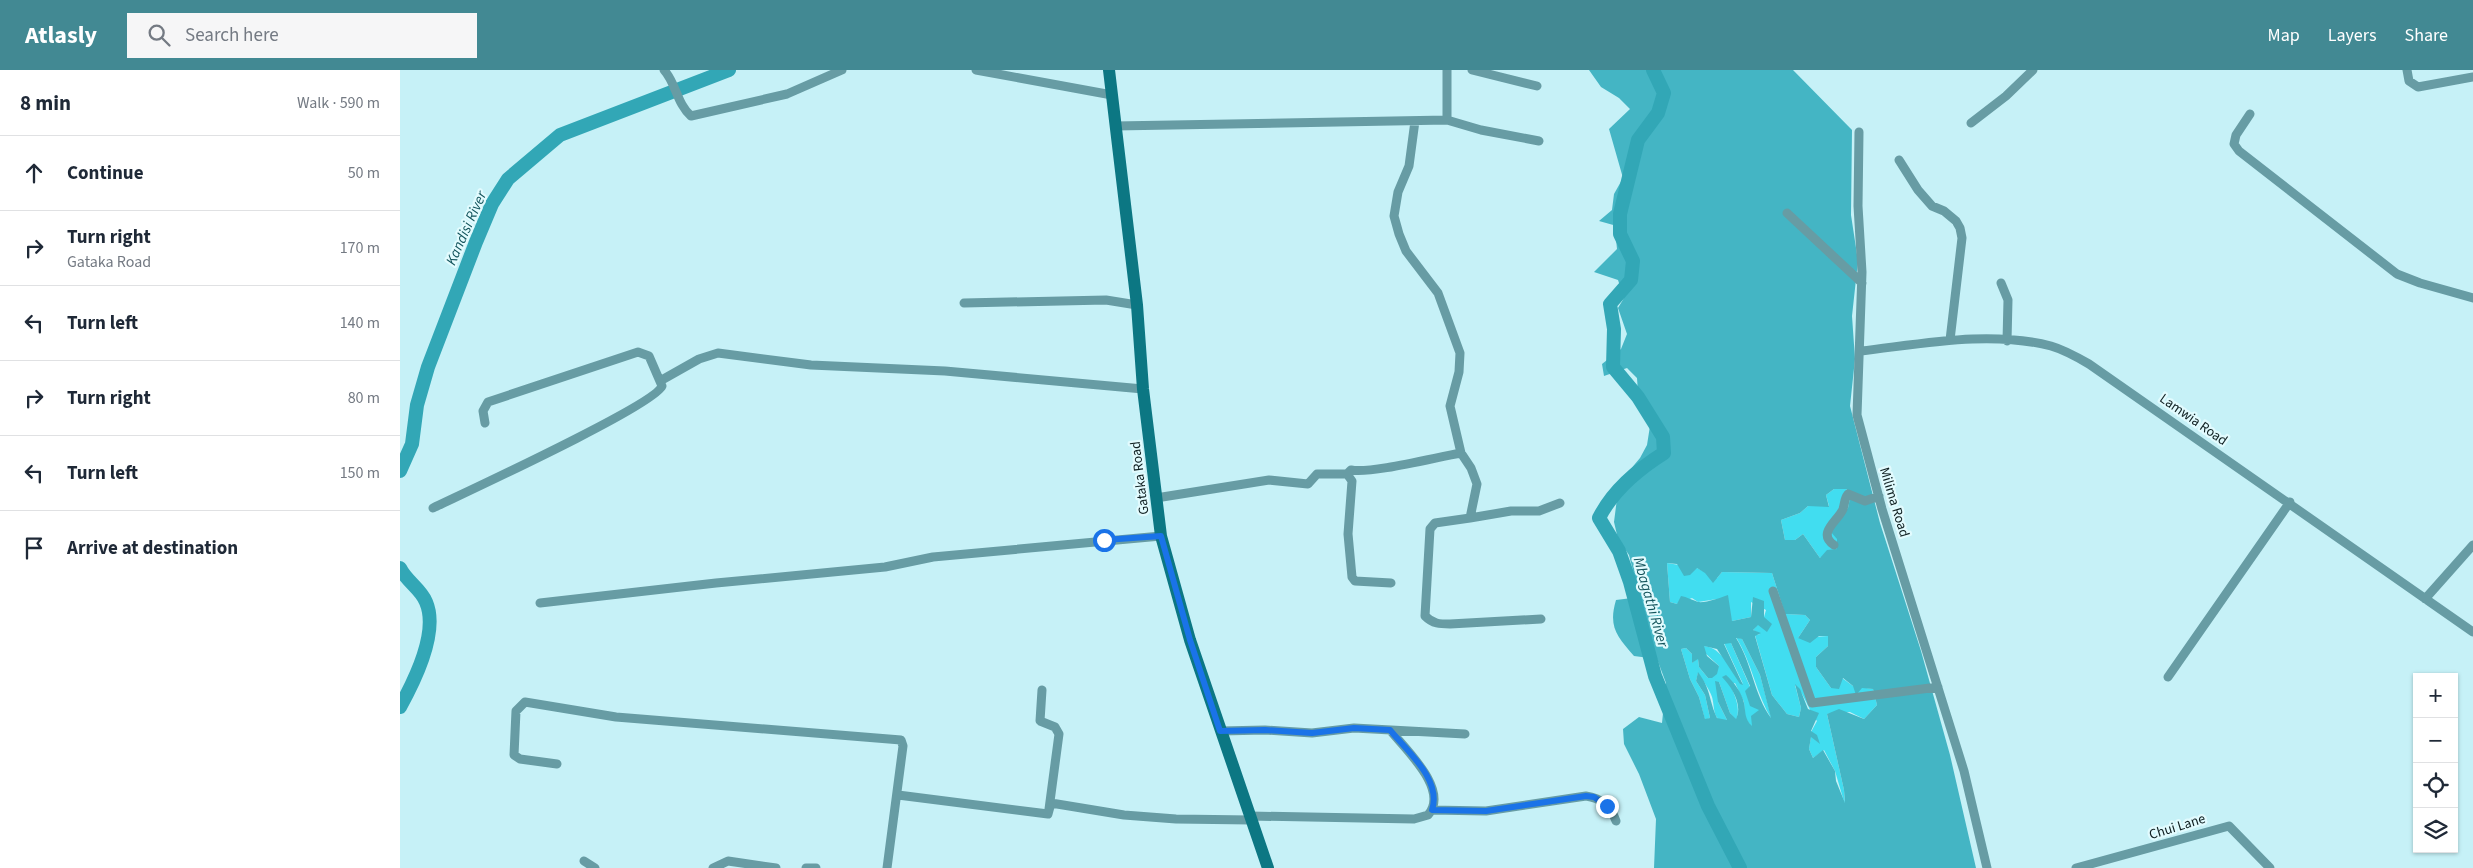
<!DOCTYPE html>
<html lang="en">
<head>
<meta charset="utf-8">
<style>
	body { margin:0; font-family:"Source Sans 3",sans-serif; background:#f6f6f7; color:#1f2937 }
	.controls { position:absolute; right:15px; bottom:15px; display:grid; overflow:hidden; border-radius:0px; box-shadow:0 1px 4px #0004 }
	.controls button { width:45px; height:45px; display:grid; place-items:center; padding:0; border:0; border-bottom:1px solid #e0e1e3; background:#fff; color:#1f2937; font:25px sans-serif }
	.stop { position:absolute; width:15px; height:15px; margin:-11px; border:4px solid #1a73e8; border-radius:50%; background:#fff }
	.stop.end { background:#1a73e8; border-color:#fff; box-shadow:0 1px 5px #0008 }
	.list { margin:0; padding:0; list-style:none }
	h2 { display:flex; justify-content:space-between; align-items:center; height:65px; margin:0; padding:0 20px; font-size:21px }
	h2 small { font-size:16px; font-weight:400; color:#747a83 }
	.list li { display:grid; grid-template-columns:32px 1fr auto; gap:15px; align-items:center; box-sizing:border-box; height:75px; padding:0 20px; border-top:1px solid #e0e1e3 }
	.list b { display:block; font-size:19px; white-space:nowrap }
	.list p { margin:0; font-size:16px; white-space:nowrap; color:#747a83 }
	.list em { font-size:16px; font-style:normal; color:#747a83 }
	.icon { flex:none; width:28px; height:28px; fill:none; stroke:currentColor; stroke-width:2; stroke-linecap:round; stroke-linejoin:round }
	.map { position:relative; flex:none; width:2073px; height:798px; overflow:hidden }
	header { display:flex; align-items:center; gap:30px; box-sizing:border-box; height:70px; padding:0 25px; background:#428993; color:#fff }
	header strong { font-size:24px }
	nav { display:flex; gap:28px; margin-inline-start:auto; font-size:18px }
	.search { width:350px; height:45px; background:#f6f6f7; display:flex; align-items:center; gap:12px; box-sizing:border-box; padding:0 18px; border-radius:0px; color:#747a83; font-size:19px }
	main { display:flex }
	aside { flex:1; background:#fff }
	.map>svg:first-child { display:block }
	.green { fill:#41ddf0 }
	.forest { fill:#44b5c4; fill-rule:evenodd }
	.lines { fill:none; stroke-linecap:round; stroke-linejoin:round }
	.river { stroke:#32a7b6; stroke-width:14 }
	.street { stroke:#679ca4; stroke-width:9 }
	.secondary { stroke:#0c7783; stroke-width:12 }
	.route { stroke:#1a73e8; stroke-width:6 }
	.labels { text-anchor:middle; stroke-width:4.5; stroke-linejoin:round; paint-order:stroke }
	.street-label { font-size:14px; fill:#0f1f21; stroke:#e2fbfe }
	.water-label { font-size:15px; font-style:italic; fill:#12535b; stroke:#e2fbfe }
</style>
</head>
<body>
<header>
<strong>Atlasly</strong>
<div class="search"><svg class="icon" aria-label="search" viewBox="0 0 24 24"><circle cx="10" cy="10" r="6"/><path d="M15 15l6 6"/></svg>Search here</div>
<nav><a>Map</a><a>Layers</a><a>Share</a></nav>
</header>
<main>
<aside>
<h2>8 min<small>Walk · 590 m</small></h2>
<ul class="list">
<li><svg class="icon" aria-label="ahead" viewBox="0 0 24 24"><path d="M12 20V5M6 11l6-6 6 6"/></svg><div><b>Continue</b></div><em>50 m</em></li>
<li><svg class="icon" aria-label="right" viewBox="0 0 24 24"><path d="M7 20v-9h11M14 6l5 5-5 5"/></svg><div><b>Turn right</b><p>Gataka Road</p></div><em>170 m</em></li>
<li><svg class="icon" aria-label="left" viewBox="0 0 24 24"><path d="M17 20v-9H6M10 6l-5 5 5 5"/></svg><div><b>Turn left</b></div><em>140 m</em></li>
<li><svg class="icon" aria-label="right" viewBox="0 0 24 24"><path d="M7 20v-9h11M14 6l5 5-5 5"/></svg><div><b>Turn right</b></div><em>80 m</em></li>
<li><svg class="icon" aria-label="left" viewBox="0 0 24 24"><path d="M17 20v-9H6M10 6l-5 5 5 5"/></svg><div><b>Turn left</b></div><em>150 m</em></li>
<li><svg class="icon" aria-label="arrive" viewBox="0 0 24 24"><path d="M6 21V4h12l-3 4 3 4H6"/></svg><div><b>Arrive at destination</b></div></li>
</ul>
</aside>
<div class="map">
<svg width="2073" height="798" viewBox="0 0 2073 798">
	<rect width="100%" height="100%" fill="#c6f1f7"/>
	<path class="green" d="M1434,419H1446L1451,423L1448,438L1440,450L1437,479L1420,488L1403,464L1395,470H1385L1381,450L1400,443L1408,436H1429L1426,425Z
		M1267,493L1297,498L1317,508L1322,502L1372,503L1385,544L1405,545L1410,550L1398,568L1428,566V576L1416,587V597L1431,618L1442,608L1453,616L1473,619L1477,635L1464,649L1450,642L1427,644L1444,720L1445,735L1435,701L1424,680L1413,688L1409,679L1411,666L1419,673L1411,662L1417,651C1409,641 1403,621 1395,615L1401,638L1399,647L1387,644L1372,625L1355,565L1360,564L1353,560L1364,547L1366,540L1351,532V547L1332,551L1317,529L1298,532L1292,528L1277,534L1270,532Z
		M1336,567L1342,569L1360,605L1372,650C1356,624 1352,593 1336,567Z
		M1324,573H1331L1360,640L1352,657L1345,648L1344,632L1335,613L1330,615C1335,625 1341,639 1336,650L1330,643L1319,612L1318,632L1327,650C1312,653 1315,637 1312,627C1310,620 1302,609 1298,603L1296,611L1305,625L1310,648L1305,650L1299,627L1290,609L1281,579L1286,578L1292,584V593L1298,588L1299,597L1308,608L1319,596L1304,582V576C1322,577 1331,601 1343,614Z"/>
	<path class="forest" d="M1189,0H1393L1452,60L1451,145L1458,191L1452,246L1455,289L1450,336L1480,453L1521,581L1550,685L1576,798H1254L1256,749L1239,704L1224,674L1223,659L1239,647L1262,653L1266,613L1257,589L1234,586C1217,566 1208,557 1216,530L1240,527L1229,485L1218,469L1214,452L1219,413L1240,388L1247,375L1250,356L1239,337L1237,308L1227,298L1204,306L1202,294L1221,279L1227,264L1218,238L1224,228L1218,210L1194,202L1217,179L1216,169L1224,158L1199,151L1212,140L1214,124L1223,108L1209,59L1230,39L1219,28L1201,17ZM1434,419H1446L1451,423L1448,438L1430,461L1437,469V479L1427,480L1420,488L1403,464L1395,470H1385L1381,450L1400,443L1408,436L1429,437L1426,425ZM1267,493L1277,494L1284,506L1290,505L1297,498L1305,503L1313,513L1322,502L1372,503L1385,544L1405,545L1410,550L1398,568L1410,573L1419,566H1428V576L1416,587V597L1431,618L1439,619L1443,608L1453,616L1456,625L1462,618L1473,619L1477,635L1464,649L1439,639L1427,644L1444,720L1445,733L1436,711L1435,701L1423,680L1413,688L1409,679L1411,667L1420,674L1417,665L1411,661L1419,643L1408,639L1400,619L1395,614L1401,638L1399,647L1387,644L1372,625L1355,566L1361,563L1353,560L1358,555L1367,562L1372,554L1364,547V531L1353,527L1351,547L1332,551L1328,525C1320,528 1306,533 1298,532C1292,530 1287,527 1281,526L1277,534L1270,532ZM1336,568L1342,569L1360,605L1371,648C1354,625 1352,593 1336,568ZM1331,573L1350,616L1345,621L1350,636L1359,640L1351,646L1352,656C1344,648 1346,643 1344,633C1342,623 1334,612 1326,605L1322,607C1332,617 1343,635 1336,649L1330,643L1319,612L1315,611L1318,632L1327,650L1317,648C1309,631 1311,619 1298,602L1296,611L1305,625L1310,648L1305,649L1299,627L1290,609L1281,579L1286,578L1292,584V593L1298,589L1299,597L1308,608H1312L1317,604L1319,596L1307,586L1304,576L1317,579L1340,614L1343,615L1324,574Z"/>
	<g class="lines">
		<path class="river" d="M1253,0L1264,23L1258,43L1238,70L1220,144V164L1233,191L1231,210L1210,234L1214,259L1213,297L1238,327L1263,367L1264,383C1237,400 1213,420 1199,448L1219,481L1230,512L1255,606L1308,736L1340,798
			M0,401L12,374L17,335L28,297L76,172L92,134L108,109L160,65L329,0
			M0,498C6,511 21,519 26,532C39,562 15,610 0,637"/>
		<path class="street" d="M264,0C276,13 277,34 291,46L387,24L442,0
			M576,0L712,25
			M1072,0L1137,16
			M2007,0L2009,11L2018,17L2073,7
			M1850,44L1836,65L1834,74L1839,81L1997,204L2020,213L2073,228
			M1047,50L1081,60L1139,71
			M1015,51L1009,96L998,122L994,146L999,164L1006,181L1038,223L1060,283L1059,302L1050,336L1061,383L1071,398L1077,414L1070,448L1111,441H1139L1160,433
			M1571,53L1606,26L1633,0
			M715,56L1047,50V0
			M1459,62L1458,136L1462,202L1457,345L1482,439L1564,701L1587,798
			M1499,90L1518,120L1532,136L1544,141L1556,151L1560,158L1562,168L1550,270
			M1387,143L1462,213
			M1601,213L1608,230L1607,271
			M564,233L706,230L737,235
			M1461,281C1522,274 1589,260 1651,276C1665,280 1677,287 1689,294L2073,562
			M260,311L299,289L318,283L411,295L545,301L743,319
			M947,404L951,400C970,404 1037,387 1061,383
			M756,428L869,410L908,414L917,404H947L952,411L948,464L952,507L955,511L991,513
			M33,438C64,423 255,335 262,316L249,286L238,282L88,332L83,341L85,353
			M1070,448L1035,453L1030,459L1025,546C1033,554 1040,554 1050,554L1141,549
			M1434,475C1416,463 1439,450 1443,439C1445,433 1444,429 1448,424L1465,431L1479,426
			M1373,521L1412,633L1538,617
			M2025,529L2073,475
			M140,533L316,513L485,497L533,487L761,466
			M1768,607L1890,432
			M642,620L640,651L655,657L659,664L649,739
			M821,661L865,660L912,663L954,658L1065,664
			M157,694L120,689L114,685L116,641L125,632L216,647L501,670L503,676L487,798
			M498,725L648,744L651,733L724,745L776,749L851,750
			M1032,740L1086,741L1186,726C1201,728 1211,737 1216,751
			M850,746L1014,749L1028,745C1050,720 1006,680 990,660
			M184,791L195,798
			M313,798L328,791L376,798
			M406,798H416
			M1676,798L1829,756L1870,798"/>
		<path class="secondary" d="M709,0L737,235L743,319L761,466L790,570L868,798"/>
	</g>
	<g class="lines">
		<path class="route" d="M704,470L761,466L790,570L820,661L865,660L912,663L954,658L990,660C1008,682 1042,710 1032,740L1086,741L1186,726L1194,727L1207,736"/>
	</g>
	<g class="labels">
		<g class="street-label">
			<text transform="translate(1794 349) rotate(35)" y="5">Lamwia Road</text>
			<text transform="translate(739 408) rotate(-97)" y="5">Gataka Road</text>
			<text transform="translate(1495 432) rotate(73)" y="5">Milima Road</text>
			<text transform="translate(1777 756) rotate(-17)" y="5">Chui Lane</text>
		</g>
		<g class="water-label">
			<text transform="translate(66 158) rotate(-66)" y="5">Kandisi River</text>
			<text transform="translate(1251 532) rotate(74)" y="5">Mbagathi River</text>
		</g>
	</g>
</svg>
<div class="controls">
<button>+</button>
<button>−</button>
<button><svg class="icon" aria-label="locate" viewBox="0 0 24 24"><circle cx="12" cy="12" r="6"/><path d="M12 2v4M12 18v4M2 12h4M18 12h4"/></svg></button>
<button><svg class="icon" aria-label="layers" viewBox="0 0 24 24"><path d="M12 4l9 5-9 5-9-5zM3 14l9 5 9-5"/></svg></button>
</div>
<div class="stop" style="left:704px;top:470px"></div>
<div class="stop end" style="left:1207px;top:736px"></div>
</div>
</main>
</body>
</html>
